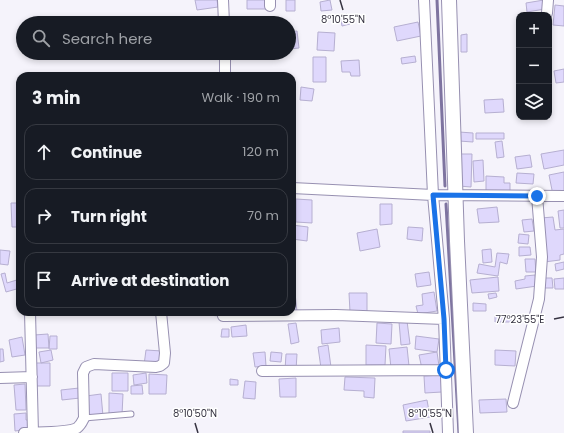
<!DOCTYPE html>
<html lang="en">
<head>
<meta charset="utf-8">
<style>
	body { margin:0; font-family:Poppins,sans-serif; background:#20242c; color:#f1f3f6 }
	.controls { position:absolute; right:12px; top:12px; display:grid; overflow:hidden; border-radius:8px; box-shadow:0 2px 6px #0003 }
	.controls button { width:36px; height:36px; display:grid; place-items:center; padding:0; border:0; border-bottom:1px solid #363941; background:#171b24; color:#f1f3f6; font:20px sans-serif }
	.stop { position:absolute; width:12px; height:12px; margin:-9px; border:3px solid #1a73e8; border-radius:50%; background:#fff }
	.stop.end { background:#1a73e8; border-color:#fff; box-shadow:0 1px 4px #0008 }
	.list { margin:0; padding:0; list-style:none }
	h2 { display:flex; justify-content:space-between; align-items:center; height:52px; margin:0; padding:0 16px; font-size:17px }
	h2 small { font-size:13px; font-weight:400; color:#9ea1a6 }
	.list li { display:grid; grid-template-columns:26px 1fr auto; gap:12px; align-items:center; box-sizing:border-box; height:56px; margin:0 8px 8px; padding:0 8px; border:1px solid #363941; border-radius:12px }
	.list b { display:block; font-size:15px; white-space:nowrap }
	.list em { font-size:13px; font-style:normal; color:#9ea1a6 }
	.icon { flex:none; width:22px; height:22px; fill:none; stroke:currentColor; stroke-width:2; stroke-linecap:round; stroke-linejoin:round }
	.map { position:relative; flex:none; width:564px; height:433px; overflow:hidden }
	.search { position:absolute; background:#171b24; box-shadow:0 2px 6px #0003; left:16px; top:16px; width:280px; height:44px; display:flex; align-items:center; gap:10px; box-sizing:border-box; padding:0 14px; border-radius:22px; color:#9ea1a6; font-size:15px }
	.panel { position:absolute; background:#171b24; box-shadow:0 2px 6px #0003; left:16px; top:72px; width:280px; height:244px; border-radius:12px }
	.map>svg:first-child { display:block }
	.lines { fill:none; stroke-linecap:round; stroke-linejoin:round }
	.stream { stroke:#7e74a0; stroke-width:3 }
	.building { fill:#dfd8fc; stroke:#b6afd1 }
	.lane-casing { stroke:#9790b1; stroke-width:7 }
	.street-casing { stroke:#9790b1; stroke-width:12 }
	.secondary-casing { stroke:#9790b1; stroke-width:16 }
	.lane { stroke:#fff; stroke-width:5 }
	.street { stroke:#fff; stroke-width:10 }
	.secondary { stroke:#fff; stroke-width:14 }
	.route { stroke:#1a73e8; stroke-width:5 }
	.ticks { fill:none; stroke:#363341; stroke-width:1.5 }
	.ticks-label { font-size:10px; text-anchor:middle; fill:#363341; stroke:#fff; stroke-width:3; stroke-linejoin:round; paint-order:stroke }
</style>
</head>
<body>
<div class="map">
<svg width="564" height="433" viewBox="0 0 564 433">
	<rect width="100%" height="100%" fill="#f5f3fb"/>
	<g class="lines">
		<path class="stream" d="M437,0L445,186
			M446,204L459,433"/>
	</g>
	<path class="building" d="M195,0H217L218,7L197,10Z
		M247,0H266V9H247Z
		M286,0H295V11H286Z
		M330,0L332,10L321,11L320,2Z
		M544,0L545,9L527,12L526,3Z
		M555,5L564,6V26L553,25Z
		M347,14L350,24L342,26L340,16Z
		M418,22L421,36L397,41L394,27Z
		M297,31L299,48L289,49V32Z
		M318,32L335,33L334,51L317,50Z
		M467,34V52H461V35Z
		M415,56L416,62L402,64L401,58Z
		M313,57H326V82H313Z
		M359,60L360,76H351L350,72H342L341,61Z
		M564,69V82L556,83L554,71Z
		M301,87L314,89L312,101L300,100Z
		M503,99L504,112L485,113L484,100Z
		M459,132L473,133V142L459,141Z
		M476,133H504V139H476Z
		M502,141L504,157L497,158L495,142Z
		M564,150V165L544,169L541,154Z
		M460,154H472L471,187L459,186Z
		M530,155L532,167L517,169L515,157Z
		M483,160L484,181L474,182L473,161Z
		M564,172V193L553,195L549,175Z
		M517,173L534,174L533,184L516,183Z
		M486,176L504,177V183H510V194L486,193Z
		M296,199L312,200V223L296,222Z
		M11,203H20V227H12Z
		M380,204H392V224L380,225Z
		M497,207L499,222L479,223L477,209Z
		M564,210V228H560L558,211Z
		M553,217L555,230L564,229V254L560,255V260L544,262L541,218Z
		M532,219L534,231L524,232L522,220Z
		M292,225L308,227L307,241L292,239Z
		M408,227L423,228L422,241L407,239Z
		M377,229L380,247L360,251L357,233Z
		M519,234L529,235L528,244L518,243Z
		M519,247H530L531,255L519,256Z
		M491,249L492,262L483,263L482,250Z
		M0,250L10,251L8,265L0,264Z
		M497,253L509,254L507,264L500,262L498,276L477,273L479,264L495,267Z
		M525,259H535L536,272H526Z
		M564,262V269L556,271L555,264Z
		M429,272L431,285L417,287L415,274Z
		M5,273L7,283L20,279V288L6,292L1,274Z
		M535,275L537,286L516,289L515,281L525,279V276Z
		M498,277L499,291L472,293L470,280Z
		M543,278H552L553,288H543Z
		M564,278V289H555L554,279Z
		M434,292L437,311L418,314L416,306L423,305L422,294Z
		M295,293L297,312H292V294Z
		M349,293H367V312H350Z
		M496,293L497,297L489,299L488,294Z
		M473,303L486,304V311H473Z
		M208,312H220L219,316L208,315Z
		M495,316H511V322H495Z
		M407,321L410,344L401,345L399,322Z
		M296,323L299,342L291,344L288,324Z
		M377,323L392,324L391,344L376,343Z
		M246,325L247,336L232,337L231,327Z
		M339,328L340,342L322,344L321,330Z
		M222,329H229V337H221Z
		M48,334L49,348H34V335Z
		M50,336H57V349H49Z
		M416,336L439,339L437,352L415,349Z
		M22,337L25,355L12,357L9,340Z
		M328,345L331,367L321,368L318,347Z
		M366,345L386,346L385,365H366Z
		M407,347L409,366L391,368L389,349Z
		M0,349H3L4,361L0,362Z
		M51,350L53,360L41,363L39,352Z
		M146,350L162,351L160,366L144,365Z
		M495,350L516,351L515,366L495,365Z
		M265,352L266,366L255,367L253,353Z
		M271,352L282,353L281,362L270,361Z
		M437,352L439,366L422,369L419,355Z
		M286,354H297L296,370H285Z
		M36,363H50V386H36Z
		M112,373H128V391H112Z
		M146,373L147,383L134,385L133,375Z
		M149,374L167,375L166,394H149Z
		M441,375L442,392L425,393L424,376Z
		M345,377L375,378L374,398L364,397V391L344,390Z
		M296,378V397H280L279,379Z
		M230,379L238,380V385H230Z
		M245,381L256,382L255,399L243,398Z
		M25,384L26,410H16L14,385Z
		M142,385L143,394H131V386Z
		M79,388L80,398L62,400L61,390Z
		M109,393L123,394L122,415H109Z
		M101,394L103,416L88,418L86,396Z
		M506,399L507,412L480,413L479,400Z
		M427,400L430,417L406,421L403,405Z
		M26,413V420H31V429L15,431L14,414Z
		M403,431H430V433H403Z"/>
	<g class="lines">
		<g class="lane-casing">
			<path id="lane" d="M84,418L131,414"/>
		</g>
		<g class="street-casing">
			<path id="street" d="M223,0L224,23
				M424,0L433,195L444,319L448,433
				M270,6V0
				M547,13L548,0
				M225,53V76
				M292,188L433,195L564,196
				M30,312L33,433
				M223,316L336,315L444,319
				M262,371L446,370
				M0,378L32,377
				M513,403L539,299L542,257L537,196
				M24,433C37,432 67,433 77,428C81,425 82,422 84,418L83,373L86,367L94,364L156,367L160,366L164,363L165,353L161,312"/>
		</g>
		<g class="secondary-casing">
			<path id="secondary" d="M449,0L457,241L466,433"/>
		</g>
		<use href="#lane" class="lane"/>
		<use href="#street" class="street"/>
		<use href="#secondary" class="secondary"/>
	</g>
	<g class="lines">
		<path class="route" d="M446,370L444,319L433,195L537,196"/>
	</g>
	<path class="ticks" d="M340,0L343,10M554,319L564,317M195,423L198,433M430,423L433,433"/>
	<g class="ticks-label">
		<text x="343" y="23">8°10'55"N</text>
		<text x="520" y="323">77°23'55"E</text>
		<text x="195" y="417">8°10'50"N</text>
		<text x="430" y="417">8°10'55"N</text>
	</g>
</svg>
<div class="controls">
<button>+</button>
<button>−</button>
<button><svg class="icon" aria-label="layers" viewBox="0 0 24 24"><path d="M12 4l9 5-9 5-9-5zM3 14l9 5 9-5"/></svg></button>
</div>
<div class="stop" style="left:446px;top:370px"></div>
<div class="stop end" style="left:537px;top:196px"></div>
<div class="search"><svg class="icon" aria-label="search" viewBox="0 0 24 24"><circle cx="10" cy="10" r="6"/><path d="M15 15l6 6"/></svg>Search here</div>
<section class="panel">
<h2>3 min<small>Walk · 190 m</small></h2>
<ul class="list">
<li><svg class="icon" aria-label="ahead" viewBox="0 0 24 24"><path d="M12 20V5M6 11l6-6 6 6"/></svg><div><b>Continue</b></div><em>120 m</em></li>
<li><svg class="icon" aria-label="right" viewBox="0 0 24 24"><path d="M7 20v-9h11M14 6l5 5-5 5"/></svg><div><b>Turn right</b></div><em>70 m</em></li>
<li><svg class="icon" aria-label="arrive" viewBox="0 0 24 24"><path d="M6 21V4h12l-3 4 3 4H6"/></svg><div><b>Arrive at destination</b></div></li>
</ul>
</section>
</div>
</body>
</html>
